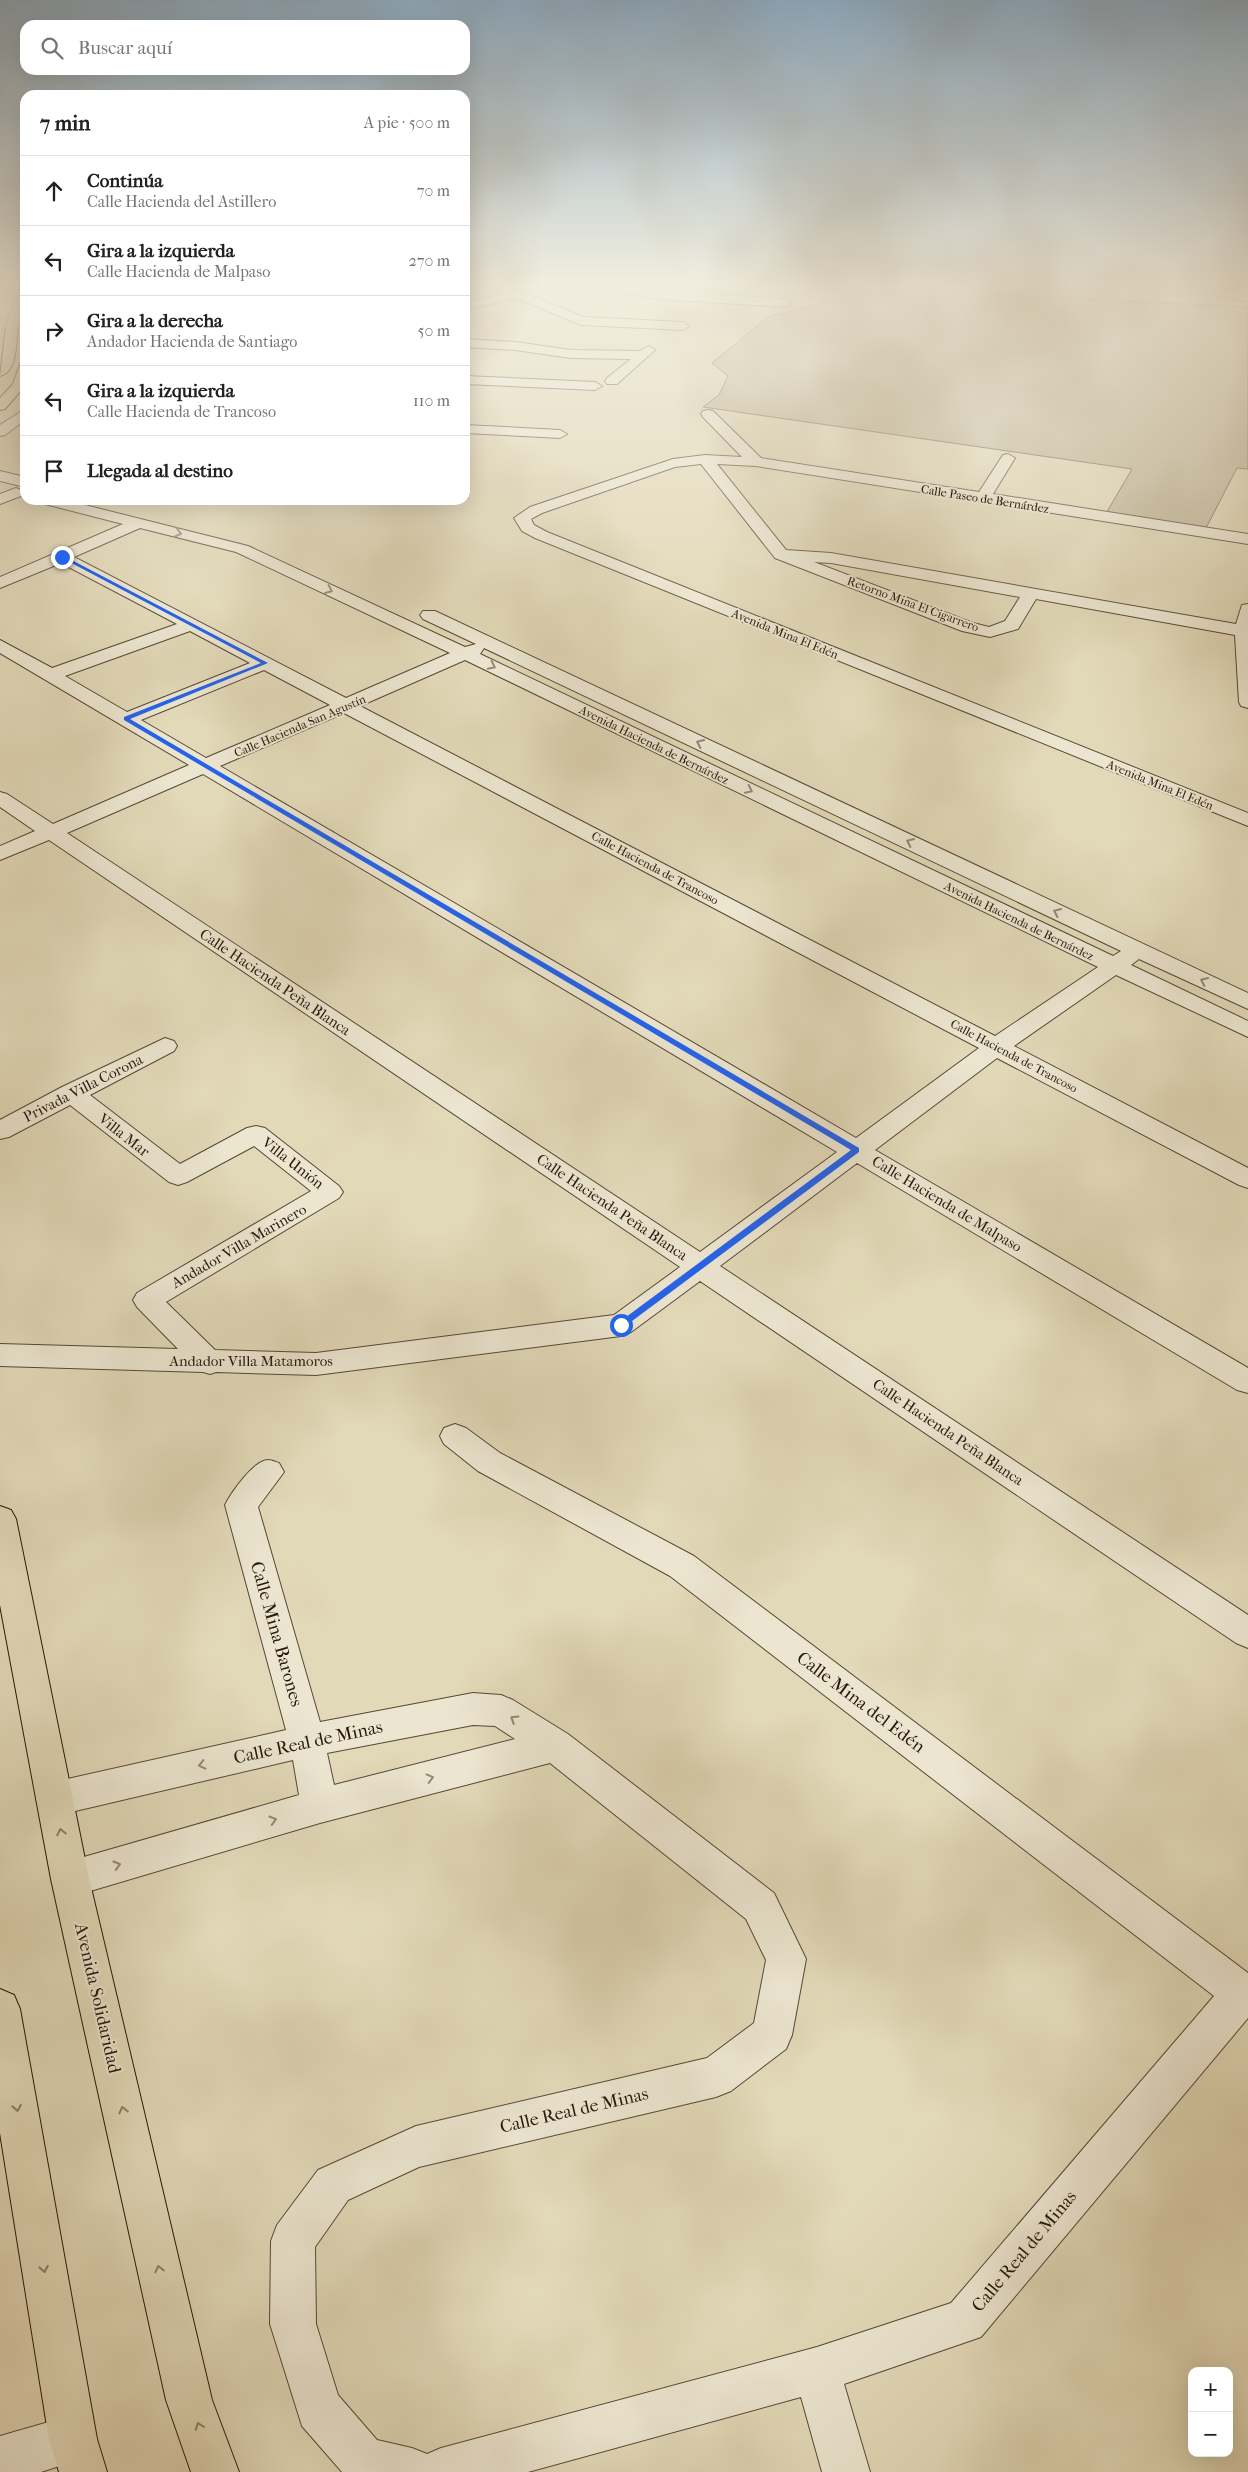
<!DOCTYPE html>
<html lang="es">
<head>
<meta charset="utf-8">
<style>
	body { margin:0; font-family:"IM FELL French Canon",serif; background:#f2f2f2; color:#202124 }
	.controls { position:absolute; right:15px; bottom:15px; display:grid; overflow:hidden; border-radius:10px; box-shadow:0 5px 20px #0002 }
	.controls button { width:45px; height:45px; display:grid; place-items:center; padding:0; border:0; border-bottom:1px solid #e0e0e0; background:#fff; color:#202124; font:25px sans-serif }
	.stop { position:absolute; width:15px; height:15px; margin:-11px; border:4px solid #2563eb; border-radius:50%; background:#fff }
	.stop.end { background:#2563eb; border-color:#fff; box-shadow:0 1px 5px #0008 }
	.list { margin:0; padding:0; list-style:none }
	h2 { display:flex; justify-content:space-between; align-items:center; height:65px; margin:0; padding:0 20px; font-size:21px }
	h2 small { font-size:16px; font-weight:400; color:#757577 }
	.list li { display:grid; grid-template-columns:32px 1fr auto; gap:15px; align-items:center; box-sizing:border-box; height:70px; padding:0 20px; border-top:1px solid #e0e0e0 }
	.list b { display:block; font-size:19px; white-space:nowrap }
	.list p { margin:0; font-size:16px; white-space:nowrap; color:#757577 }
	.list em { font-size:16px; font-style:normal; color:#757577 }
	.icon { flex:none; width:28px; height:28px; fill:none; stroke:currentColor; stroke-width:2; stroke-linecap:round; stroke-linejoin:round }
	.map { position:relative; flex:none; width:1248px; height:2472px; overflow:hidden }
	.search { position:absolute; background:#fff; box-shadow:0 5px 20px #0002; left:20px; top:20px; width:450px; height:55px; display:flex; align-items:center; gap:12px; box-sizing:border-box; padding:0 18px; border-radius:15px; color:#757577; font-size:19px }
	.panel { position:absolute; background:#fff; box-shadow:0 5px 20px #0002; left:20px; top:90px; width:450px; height:415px; border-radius:15px }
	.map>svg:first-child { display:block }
	.green { fill:#c2b89a; stroke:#746852 }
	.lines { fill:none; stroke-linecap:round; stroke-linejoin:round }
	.minor-casing { stroke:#564835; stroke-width:2 }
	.major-casing { stroke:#271809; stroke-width:2 }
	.minor { fill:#ece6d1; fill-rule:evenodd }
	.major { fill:#e2d9b8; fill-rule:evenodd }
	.major-bridge-casing { stroke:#271809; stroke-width:14; stroke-linecap:butt }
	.major-bridge { stroke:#e2d9b8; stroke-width:13 }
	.oneway { stroke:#938977 }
	.oneway2 { stroke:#8e8269 }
	.route { fill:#2563eb }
	.labels { text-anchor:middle; stroke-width:4; stroke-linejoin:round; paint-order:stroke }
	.far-street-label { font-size:12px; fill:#271809; stroke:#ece6d1 }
	.street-label { font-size:15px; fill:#271809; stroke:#ece6d1 }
	.near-street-label { font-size:18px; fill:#271809; stroke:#ece6d1 }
</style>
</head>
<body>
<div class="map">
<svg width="1248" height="2472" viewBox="0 0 1248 2472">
	<rect width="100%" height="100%" fill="#e2d9b8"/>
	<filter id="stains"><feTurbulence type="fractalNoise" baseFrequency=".004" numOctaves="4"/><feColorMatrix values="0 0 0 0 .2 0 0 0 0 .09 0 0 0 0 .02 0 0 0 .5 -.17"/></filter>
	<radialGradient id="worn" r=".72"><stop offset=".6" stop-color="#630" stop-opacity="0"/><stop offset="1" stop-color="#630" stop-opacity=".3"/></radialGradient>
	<path class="green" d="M880,289L1248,307V469L1237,468L1205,530L1105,515L1132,469L703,407L719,395L728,376L712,363L768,317Z"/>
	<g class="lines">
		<g class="minor-casing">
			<path id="minor" d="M0,287H9L0,293Z
				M495,287H511L583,317L683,322L689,326L683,330L581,325L516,298L465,310V302L505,293Z
				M601,287H630L661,291L785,299L791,303L785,307L661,299L607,291Z
				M1167,287H1216L1248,294V302L1215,294L1173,291Z
				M465,339L515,342L571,350L640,351L649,346L655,350L617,384H607L605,381L607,378L631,359L571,358L515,350L465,347Z
				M465,376L595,382L602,386L595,390L465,384Z
				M25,409V420L5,435L0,436V425Z
				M708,410L713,411L761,458L979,492L1003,455L1008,454L1015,458L993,494L1248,534V544L756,466L717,464L786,550L831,553L1236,624L1242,605L1248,604V708L1241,706L1239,702L1235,635L1036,599L1018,629L990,637L962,631L775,558L701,464L675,467L542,513L531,519L534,525L547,532L1248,813V826L535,538L522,531L514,518L530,507L673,459L705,455L742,457L703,417L701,414L703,411ZM814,562L831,563L1020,597L1005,621L989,627L973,623Z
				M465,425L560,430L567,434L560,438L465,433Z
				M0,471L25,477V487L0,481Z
				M16,488L21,490L24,493L21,496L0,504V494Z
				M38,500H65L248,546L465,647L476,644L423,619L420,615L423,611H435L1248,993V1009L1139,959L1131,965L1248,1021V1037L1116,975L1014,1046L1248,1168V1188L1239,1185L997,1058L875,1150L1248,1368V1393L1237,1390L857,1163L720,1266L1248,1615V1648L1236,1643L700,1281L631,1332L621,1336L316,1375L216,1372L210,1374L203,1372L0,1366V1344L178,1349L137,1307L133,1300L137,1293L311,1191L254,1146L187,1182L178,1185L169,1182L70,1105L9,1137L0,1139V1120L62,1087L165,1038L174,1041L177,1046L174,1051L90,1095L180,1164L247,1128L256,1126L265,1128L339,1186L343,1192L339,1198L166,1302L215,1350L316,1353L614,1315L680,1267L49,840L0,860V846L35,831L0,807V792L7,794L53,824L189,765L0,653V640L52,668L177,624L61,563L0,588V577L123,524L41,503ZM140,528L236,552L450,653L346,698L74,557ZM190,631L250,663L127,712L65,676ZM484,648L1121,951L1113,956L480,654ZM465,660L1098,967L995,1036L360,706ZM264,670L330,705L206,758L141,720ZM344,713L979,1048L856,1138L220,766ZM203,774L837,1152L700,1252L67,833Z
				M455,1424L466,1428L500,1453L694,1556L1248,1973V2018L981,2337L844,2384L870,2472H822L801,2397L528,2472H342L302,2426L270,2324L271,2241L277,2225L318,2170L416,2126L707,2058L754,2023L766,1960L746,1919L550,1763L320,1823L70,1897L57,1892L51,1879L57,1866L70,1861L299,1795L293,1760L54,1816L41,1811L36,1799L41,1787L54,1782L286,1730L225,1505C231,1493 254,1460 268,1460C271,1460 276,1462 279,1463L284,1472L258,1507L320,1722L473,1693L501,1695L513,1700L568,1734L774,1893L806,1959L792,2035L786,2049L731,2091L716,2097L419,2167L348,2200L315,2247L316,2324L338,2395L377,2440L412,2448L427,2454L441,2448L817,2347L951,2303L1214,1996L670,1576L478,1471L444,1444L440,1436L444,1428ZM473,1725L495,1726L515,1739L334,1785L327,1753Z
				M73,2415L90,2422L97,2439L90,2456L41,2472H0V2436Z"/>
		</g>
		<g class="major-casing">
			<path id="major" d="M12,322L18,326C16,341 18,372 0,376L6,326Z
				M25,363V386L5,409L0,410V398L13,384L20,364Z
				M0,1506L11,1510L16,1519L89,1879L212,2400L239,2472H191L166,2400L51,1879L0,1605Z
				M0,1989L14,1995L20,2009L97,2439L107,2472H59L49,2439L0,2133Z"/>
		</g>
		<use href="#minor" class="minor"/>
		<use href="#major" class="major"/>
		<g class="major-bridge-casing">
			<path id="major-bridge" d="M12,326L25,294"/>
		</g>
		<use href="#major-bridge" class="major-bridge"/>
	</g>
	<defs><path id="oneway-chevron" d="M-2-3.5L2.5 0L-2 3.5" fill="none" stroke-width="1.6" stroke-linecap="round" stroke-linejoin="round" transform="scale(1.25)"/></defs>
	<g class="oneway">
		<use href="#oneway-chevron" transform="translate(178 533) rotate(14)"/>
		<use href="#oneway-chevron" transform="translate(329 590) rotate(25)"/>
		<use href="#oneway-chevron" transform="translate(492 666) rotate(26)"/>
		<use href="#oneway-chevron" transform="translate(700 743) rotate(-155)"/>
		<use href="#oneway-chevron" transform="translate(749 790) rotate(26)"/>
		<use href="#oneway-chevron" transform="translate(910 842) rotate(-155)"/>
		<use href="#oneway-chevron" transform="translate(1057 912) rotate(-155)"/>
		<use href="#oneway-chevron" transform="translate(1204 981) rotate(-155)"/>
		<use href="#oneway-chevron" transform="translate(514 1719) rotate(-148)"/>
		<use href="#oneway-chevron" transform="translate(202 1765) rotate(167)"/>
		<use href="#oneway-chevron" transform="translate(430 1778) rotate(-15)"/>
		<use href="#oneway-chevron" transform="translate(273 1820) rotate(-16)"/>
		<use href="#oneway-chevron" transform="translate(117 1865) rotate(-16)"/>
	</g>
	<g class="oneway2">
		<use href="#oneway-chevron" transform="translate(61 1832) rotate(-101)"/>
		<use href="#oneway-chevron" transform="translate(17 2108) rotate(80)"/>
		<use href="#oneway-chevron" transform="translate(123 2110) rotate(-103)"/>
		<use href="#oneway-chevron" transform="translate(44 2269) rotate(80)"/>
		<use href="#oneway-chevron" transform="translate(159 2269) rotate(-103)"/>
		<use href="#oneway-chevron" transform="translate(199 2426) rotate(-110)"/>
	</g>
	<linearGradient id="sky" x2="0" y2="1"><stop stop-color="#8ca8bd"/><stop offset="0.45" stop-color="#f2eedf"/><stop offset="1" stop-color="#f2eedf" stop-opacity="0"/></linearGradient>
	<rect width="1248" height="633" fill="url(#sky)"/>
	<path class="route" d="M64,556L268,663L130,719L859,1148V1152L624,1327H618V1323L851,1150L124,720V717L261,663L60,557Z"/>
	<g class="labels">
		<g class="far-street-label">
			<text transform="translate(985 499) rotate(9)" y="4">Calle Paseo de Bernárdez</text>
			<text transform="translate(913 604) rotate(20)" y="4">Retorno Mina El Cigarrero</text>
			<text transform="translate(785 634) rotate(22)" y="4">Avenida Mina El Edén</text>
			<text transform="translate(300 726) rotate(-23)" y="4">Calle Hacienda San Agustín</text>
			<text transform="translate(654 745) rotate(26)" y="4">Avenida Hacienda de Bernárdez</text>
			<text transform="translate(1160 785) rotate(22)" y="4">Avenida Mina El Edén</text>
			<text transform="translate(655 868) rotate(28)" y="4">Calle Hacienda de Trancoso</text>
			<text transform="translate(1019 921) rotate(26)" y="4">Avenida Hacienda de Bernárdez</text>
			<text transform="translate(1014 1056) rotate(28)" y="4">Calle Hacienda de Trancoso</text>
		</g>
		<g class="street-label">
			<text transform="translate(275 982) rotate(34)" y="5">Calle Hacienda Peña Blanca</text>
			<text transform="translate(83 1088) rotate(-27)" y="5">Privada Villa Corona</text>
			<text transform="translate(124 1135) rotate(38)" y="5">Villa Mar</text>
			<text transform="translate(293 1163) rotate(38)" y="5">Villa Unión</text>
			<text transform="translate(947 1204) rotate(31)" y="5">Calle Hacienda de Malpaso</text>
			<text transform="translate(612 1207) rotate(34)" y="5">Calle Hacienda Peña Blanca</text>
			<text transform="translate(239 1246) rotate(-30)" y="5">Andador Villa Marinero</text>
			<text x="251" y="1366">Andador Villa Matamoros</text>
			<text transform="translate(948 1432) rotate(34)" y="5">Calle Hacienda Peña Blanca</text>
		</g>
		<g class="near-street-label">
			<text transform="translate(277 1634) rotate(74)" y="6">Calle Mina Barones</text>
			<text transform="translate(861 1702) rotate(37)" y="6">Calle Mina del Edén</text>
			<text transform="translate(308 1742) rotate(-12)" y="6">Calle Real de Minas</text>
			<text transform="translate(98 1998) rotate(77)" y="6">Avenida Solidaridad</text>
			<text transform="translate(574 2110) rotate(-13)" y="6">Calle Real de Minas</text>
			<text transform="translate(1024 2251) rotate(-50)" y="6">Calle Real de Minas</text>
		</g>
	</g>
	<rect width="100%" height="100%" filter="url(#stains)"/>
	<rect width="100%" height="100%" fill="url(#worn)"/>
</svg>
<div class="controls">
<button>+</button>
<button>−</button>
</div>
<div class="stop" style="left:621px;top:1325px"></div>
<div class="stop end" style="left:62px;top:557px"></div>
<div class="search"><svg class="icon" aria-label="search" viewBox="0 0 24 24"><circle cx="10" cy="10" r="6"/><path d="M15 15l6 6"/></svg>Buscar aquí</div>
<section class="panel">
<h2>7 min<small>A pie · 500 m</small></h2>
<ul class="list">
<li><svg class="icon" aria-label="ahead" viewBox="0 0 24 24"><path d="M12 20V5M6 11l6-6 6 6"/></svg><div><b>Continúa</b><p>Calle Hacienda del Astillero</p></div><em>70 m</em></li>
<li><svg class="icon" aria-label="left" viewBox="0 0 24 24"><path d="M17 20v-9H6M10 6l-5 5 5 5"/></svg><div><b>Gira a la izquierda</b><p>Calle Hacienda de Malpaso</p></div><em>270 m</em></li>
<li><svg class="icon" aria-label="right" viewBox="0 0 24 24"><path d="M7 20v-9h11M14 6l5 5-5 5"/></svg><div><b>Gira a la derecha</b><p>Andador Hacienda de Santiago</p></div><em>50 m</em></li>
<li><svg class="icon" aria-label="left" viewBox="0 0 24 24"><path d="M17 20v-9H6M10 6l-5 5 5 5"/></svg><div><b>Gira a la izquierda</b><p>Calle Hacienda de Trancoso</p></div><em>110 m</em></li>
<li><svg class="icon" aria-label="arrive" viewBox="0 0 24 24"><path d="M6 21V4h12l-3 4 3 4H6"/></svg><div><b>Llegada al destino</b></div></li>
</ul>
</section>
</div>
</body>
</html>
